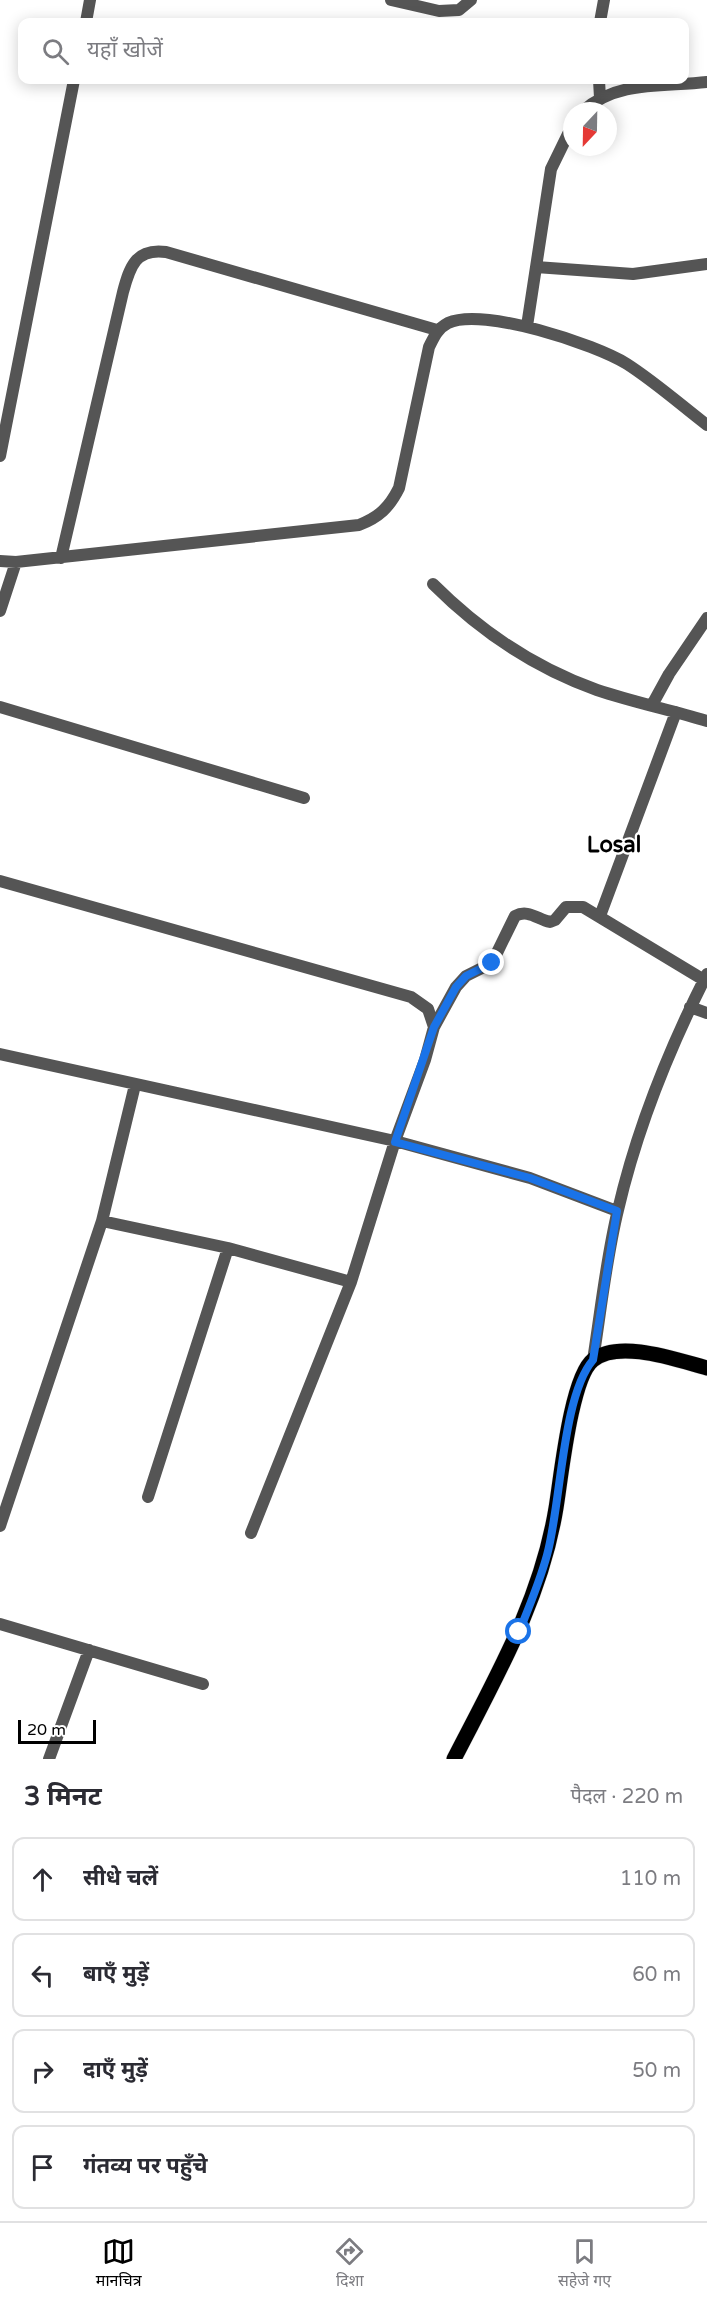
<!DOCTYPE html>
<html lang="hi">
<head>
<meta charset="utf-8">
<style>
	body { margin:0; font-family:"Varela Round","Noto Sans Devanagari",sans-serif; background:#f2f2f3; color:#2b2b33 }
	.compass { position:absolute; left:563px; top:102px; width:54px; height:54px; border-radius:50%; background:#fff; box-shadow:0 3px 15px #0003; rotate:202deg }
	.scale { position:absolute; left:18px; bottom:15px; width:78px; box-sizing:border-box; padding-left:6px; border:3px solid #000; border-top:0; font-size:16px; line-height:21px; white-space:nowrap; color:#000; -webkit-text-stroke:4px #fff; paint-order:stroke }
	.stop { position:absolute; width:18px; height:18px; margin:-14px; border:4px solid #1a73e8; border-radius:50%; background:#fff }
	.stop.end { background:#1a73e8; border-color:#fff; box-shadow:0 2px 6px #0008 }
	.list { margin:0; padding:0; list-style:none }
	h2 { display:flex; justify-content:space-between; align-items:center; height:78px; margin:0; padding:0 24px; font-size:26px }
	h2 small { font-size:20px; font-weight:400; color:#7c7c81 }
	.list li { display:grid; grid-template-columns:39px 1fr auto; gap:18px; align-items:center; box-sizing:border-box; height:84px; margin:0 12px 12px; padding:0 12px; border:2px solid #e1e1e2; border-radius:12px }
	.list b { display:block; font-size:22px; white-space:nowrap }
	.list em { font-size:20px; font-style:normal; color:#7c7c81 }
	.icon { flex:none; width:33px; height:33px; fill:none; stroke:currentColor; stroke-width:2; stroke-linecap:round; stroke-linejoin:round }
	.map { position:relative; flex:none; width:707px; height:1759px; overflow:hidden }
	.search { position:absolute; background:#fff; box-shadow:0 3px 15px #0003; left:18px; right:18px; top:18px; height:66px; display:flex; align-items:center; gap:15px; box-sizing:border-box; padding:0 21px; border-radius:12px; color:#7c7c81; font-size:22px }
	.sheet { height:462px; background:#fff }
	nav { display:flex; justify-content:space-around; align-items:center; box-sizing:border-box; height:84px; border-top:2px solid #e1e1e2; background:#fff; font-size:16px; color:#7c7c81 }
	nav a { display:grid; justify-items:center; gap:3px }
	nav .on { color:#000 }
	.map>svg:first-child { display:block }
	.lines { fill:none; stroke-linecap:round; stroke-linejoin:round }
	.primary-casing { stroke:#dbdbdb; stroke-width:16 }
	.minor { stroke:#555; stroke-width:12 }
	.primary { stroke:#000; stroke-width:15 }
	.route { stroke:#1a73e8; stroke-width:8 }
	.labels { text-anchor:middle; stroke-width:4.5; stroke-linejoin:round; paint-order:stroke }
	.district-label { font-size:22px; font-weight:bold; fill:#000; stroke:#fff }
</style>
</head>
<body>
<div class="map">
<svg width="707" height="1759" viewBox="0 0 707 1759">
	<rect width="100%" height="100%" fill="#fff"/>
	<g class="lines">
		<g class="primary-casing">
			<path id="primary" d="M454,1759C496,1677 541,1600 556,1508C561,1478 571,1377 593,1360C619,1339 677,1360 707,1368"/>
		</g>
		<path class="minor" d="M391,0L439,11L459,10L471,0
			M86,22L90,0
			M600,22L604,0
			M599,80L600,98
			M583,111C617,80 664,87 707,82
			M536,267L633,274L707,264
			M527,326L551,169L572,126
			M0,456L74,80
			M61,558L123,292C130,266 136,248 166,252L437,330
			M0,561L16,562L359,525C379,517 389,508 399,488L429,347C434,337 437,329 448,323C483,307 595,344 627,364C655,382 681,405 707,425
			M433,584C479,630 535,668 597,690C633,702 671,710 707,721
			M0,611L16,562
			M652,705L669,674L707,618
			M0,707L304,798
			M0,881L411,997L428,1009L434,1027L425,1060L395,1141L351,1282L251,1533
			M600,916L676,712
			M690,1007L707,1013
			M434,1027L456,987L466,976L492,963L515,916C528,909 537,919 550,922L555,920L566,907H583L704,980
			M0,1054L395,1141L530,1178L617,1211
			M102,1221L228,1248L351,1282
			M593,1360C601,1310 606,1259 618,1210C637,1128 669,1049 707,974
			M148,1497L228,1248
			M0,1526L102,1221L135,1085
			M0,1624L203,1684
			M49,1759L89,1650"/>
		<use href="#primary" class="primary"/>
	</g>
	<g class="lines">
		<path class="route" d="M492,963L466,976L456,987L434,1027L395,1142L530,1178L617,1211L593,1360C562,1396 561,1505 547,1555C540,1581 529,1607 519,1632"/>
	</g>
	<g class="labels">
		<g class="district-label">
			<text x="614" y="852">Losal</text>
		</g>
	</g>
</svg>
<svg class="compass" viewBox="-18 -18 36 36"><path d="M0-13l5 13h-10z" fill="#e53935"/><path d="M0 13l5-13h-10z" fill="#7c7c81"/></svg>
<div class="scale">20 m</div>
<div class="stop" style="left:519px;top:1632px"></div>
<div class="stop end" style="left:492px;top:963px"></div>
<div class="search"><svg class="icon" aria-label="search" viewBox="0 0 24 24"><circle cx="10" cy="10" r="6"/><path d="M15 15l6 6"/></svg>यहाँ खोजें</div>
</div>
<section class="sheet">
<h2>3 मिनट<small>पैदल · 220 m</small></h2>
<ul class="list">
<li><svg class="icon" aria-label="ahead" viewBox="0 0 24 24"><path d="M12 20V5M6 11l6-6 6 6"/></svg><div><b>सीधे चलें</b></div><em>110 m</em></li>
<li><svg class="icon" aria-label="left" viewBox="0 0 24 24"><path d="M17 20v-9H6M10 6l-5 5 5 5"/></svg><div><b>बाएँ मुड़ें</b></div><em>60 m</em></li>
<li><svg class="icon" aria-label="right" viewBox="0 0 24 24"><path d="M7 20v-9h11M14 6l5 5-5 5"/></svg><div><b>दाएँ मुड़ें</b></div><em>50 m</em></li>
<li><svg class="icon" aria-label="arrive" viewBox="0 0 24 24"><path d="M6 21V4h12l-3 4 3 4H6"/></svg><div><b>गंतव्य पर पहुँचे</b></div></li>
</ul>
</section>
<nav>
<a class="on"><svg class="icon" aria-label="map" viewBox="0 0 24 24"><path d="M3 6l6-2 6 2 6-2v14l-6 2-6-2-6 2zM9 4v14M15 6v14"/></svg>मानचित्र</a>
<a><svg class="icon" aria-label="directions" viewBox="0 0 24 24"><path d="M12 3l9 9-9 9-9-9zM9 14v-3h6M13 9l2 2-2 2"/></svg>दिशा</a>
<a><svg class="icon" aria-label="saved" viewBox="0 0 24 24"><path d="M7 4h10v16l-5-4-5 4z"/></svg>सहेजे गए</a>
</nav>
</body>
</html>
